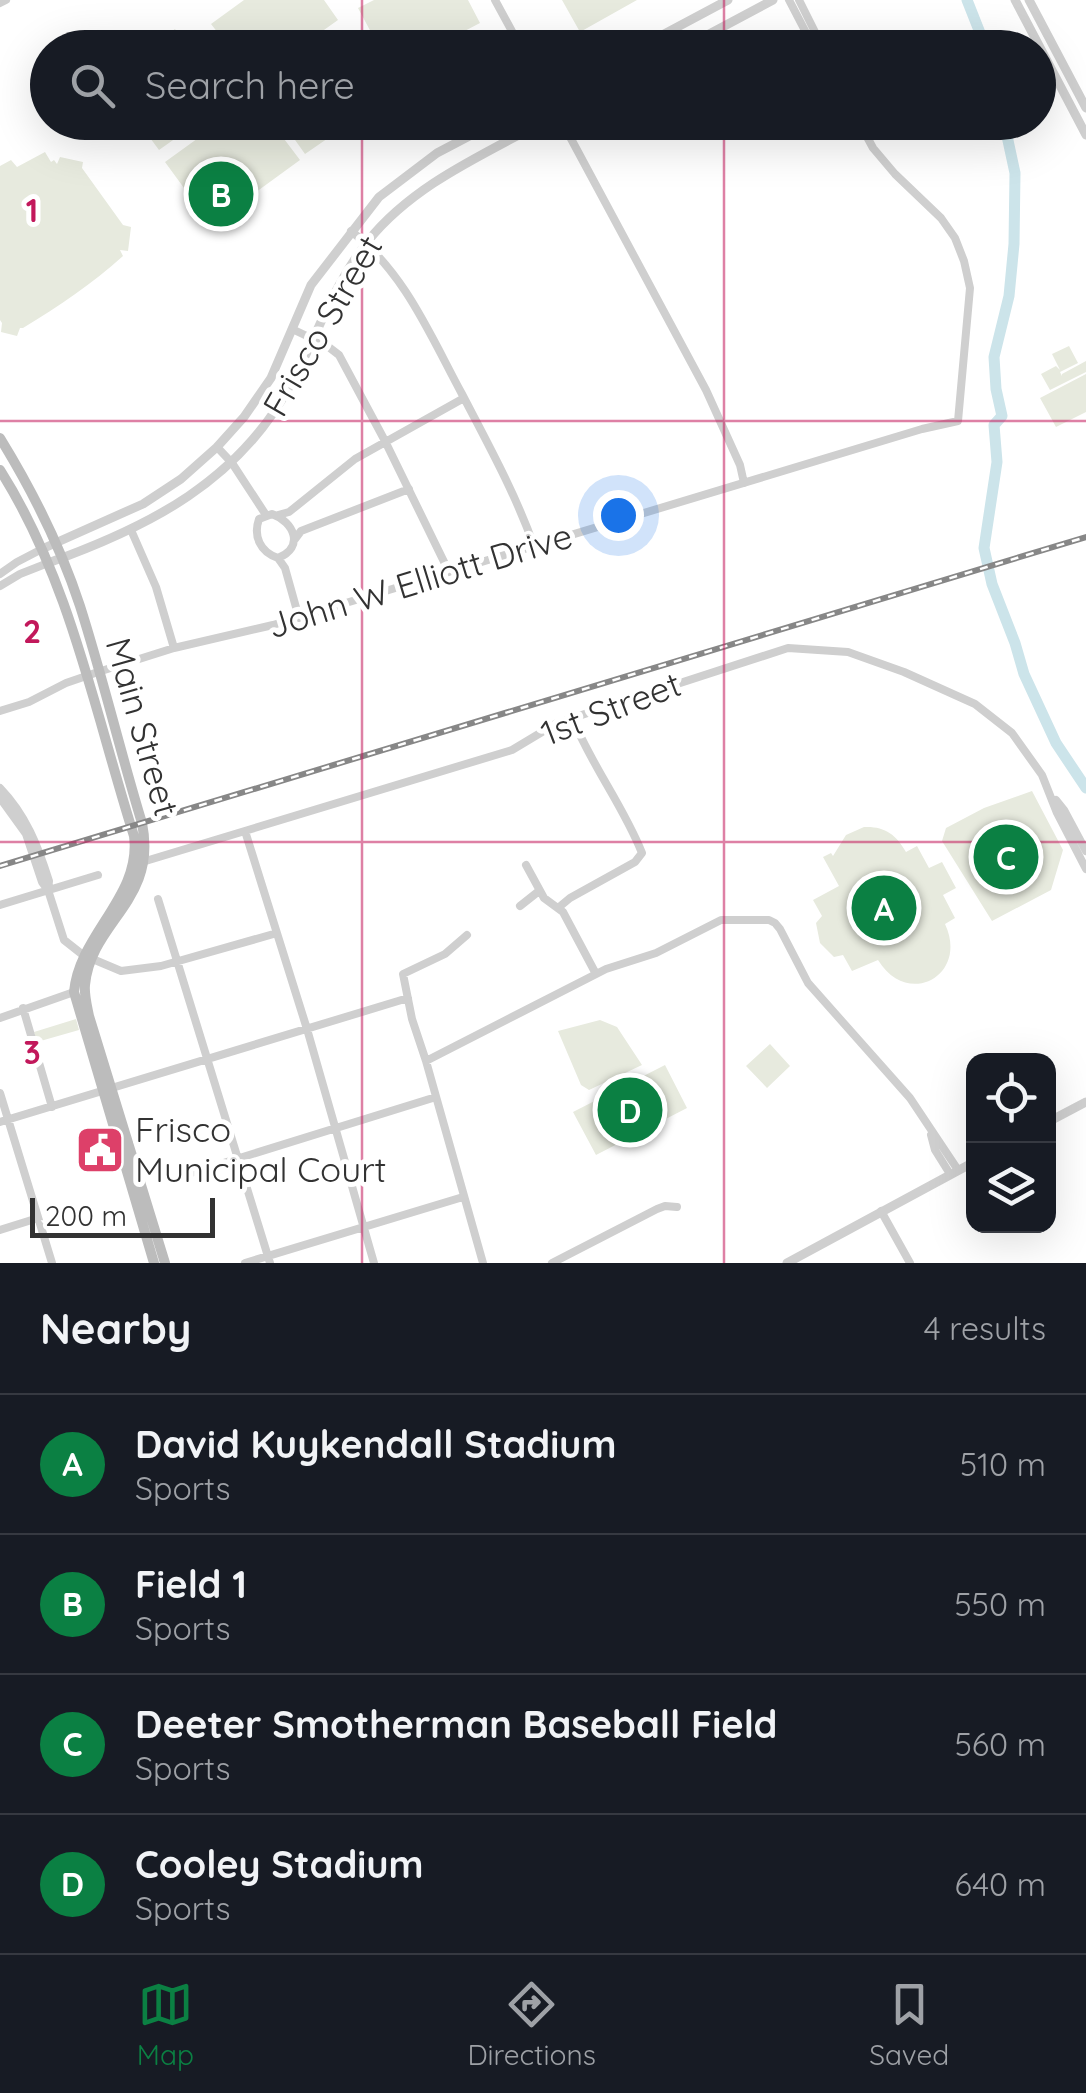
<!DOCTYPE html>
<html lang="en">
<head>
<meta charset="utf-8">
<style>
	body { margin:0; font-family:Quicksand,sans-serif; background:#242831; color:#f1f3f6 }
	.controls { position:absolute; right:30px; bottom:30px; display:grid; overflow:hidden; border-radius:20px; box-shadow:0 10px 40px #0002 }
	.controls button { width:90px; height:90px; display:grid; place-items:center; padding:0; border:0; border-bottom:2px solid #363941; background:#171b24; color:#f1f3f6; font:50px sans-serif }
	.scale { position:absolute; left:30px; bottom:25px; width:185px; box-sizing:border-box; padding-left:10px; border:5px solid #323232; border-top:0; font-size:28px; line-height:35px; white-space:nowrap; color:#323232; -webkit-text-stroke:8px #fff; paint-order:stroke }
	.you { position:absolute; left:618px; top:515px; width:35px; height:35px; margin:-25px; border:8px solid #fff; border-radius:50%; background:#1a73e8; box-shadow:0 0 0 15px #1a73e833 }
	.badge { display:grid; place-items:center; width:65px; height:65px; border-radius:50%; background:#0b8043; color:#fff; font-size:32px; font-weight:700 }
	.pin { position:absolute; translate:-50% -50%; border:5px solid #fff; box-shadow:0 2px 10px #0006 }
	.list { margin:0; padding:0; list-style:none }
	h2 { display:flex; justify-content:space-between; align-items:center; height:130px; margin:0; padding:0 40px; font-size:42px }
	h2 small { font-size:32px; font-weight:400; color:#9ea1a6 }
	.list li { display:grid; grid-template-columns:65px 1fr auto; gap:30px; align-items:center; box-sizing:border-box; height:140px; padding:0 40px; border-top:2px solid #363941 }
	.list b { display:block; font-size:38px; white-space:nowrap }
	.list p { margin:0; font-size:32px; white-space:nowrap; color:#9ea1a6 }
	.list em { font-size:32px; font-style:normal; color:#9ea1a6 }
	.icon { flex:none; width:55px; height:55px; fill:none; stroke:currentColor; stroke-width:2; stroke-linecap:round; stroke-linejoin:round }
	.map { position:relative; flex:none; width:1086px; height:1263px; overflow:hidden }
	.search { position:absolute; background:#171b24; box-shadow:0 10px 40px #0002; left:30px; right:30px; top:30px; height:110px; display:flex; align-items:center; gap:25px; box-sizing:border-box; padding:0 35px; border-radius:55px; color:#9ea1a6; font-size:38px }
	.sheet { height:690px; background:#171b24 }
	nav { display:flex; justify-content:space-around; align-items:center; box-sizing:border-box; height:140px; border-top:2px solid #363941; background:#171b24; font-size:28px; color:#9ea1a6 }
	nav a { display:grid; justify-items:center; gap:5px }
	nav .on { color:#0b8043 }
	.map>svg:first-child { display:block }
	.green { fill:#e7eade }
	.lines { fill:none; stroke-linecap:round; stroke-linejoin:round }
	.river { stroke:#cce4ea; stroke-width:11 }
	.minor { stroke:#cfcfcf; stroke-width:8 }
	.tertiary { stroke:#cfcfcf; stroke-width:9 }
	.secondary { stroke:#bcbcbc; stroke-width:10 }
	.rail-casing { stroke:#878787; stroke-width:6 }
	.rail { stroke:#fff; stroke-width:2.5; stroke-dasharray:8; stroke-linecap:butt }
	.grid { fill:none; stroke:#c2185b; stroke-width:2.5; stroke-opacity:0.55 }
	.labels { text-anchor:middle; stroke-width:10; stroke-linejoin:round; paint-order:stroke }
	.street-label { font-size:35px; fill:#323232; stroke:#fff }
	.poi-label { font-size:35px; fill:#323232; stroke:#fff; text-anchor:start }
	.grid-label { font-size:32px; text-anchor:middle; font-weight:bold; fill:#c2185b; stroke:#fff; stroke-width:10; stroke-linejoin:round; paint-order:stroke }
</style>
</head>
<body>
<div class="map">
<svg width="1086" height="1263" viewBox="0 0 1086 1263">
	<rect width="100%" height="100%" fill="#fff"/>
	<path class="green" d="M244,0H324L338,20L300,47H229L211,24Z
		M374,0H468L480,23L434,47H379L358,8Z
		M562,0H637L580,32Z
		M175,29L182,40L171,47H136L159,31L164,37Z
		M139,123H197L159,150Z
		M219,123H272L300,160L211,225L165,162Z
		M283,123H350L305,154Z
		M45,152L51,162L54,160L57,164L60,157L83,162L82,168L123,225L131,227L128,251L120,250L123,256C92,284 59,306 23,328H20L17,336L1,332L2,323L0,320V166L11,160L17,167Z
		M1069,346L1078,363L1060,372L1062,376V374L1086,361V372L1050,390L1041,374L1056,366L1060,370L1052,354Z
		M1086,374V412L1056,427L1040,398Z
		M1032,791L1063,850L1051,890L992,921L942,841L946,828L984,808Z
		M864,827C884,826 896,834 906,852L917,846L929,868L942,862L956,888L943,895L955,918L945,924C969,975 908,1009 878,960L852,971L843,955L834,957L820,943L816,923L822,916L813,900L839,886L823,857L831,853L833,856L846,835Z
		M76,1019L79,1030L37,1042L34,1032Z
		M600,1020L617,1027L642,1065L589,1090L581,1085L558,1031Z
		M770,1044L790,1066L767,1088L746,1066Z
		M665,1065L687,1108L596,1155L573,1112Z"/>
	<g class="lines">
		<path class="river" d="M967,0L986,48
			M1004,122L1015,173L1014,244L1009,296L994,357L996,389L1002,416L994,425L997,462L984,548L992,584L1015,643L1024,674L1056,743L1086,788"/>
		<path class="minor" d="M495,0L521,48
			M789,0L814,48
			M799,0L823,48
			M0,3L6,0
			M562,122L706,390L740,465L744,483
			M351,231C405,273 430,335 462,394C488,444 515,493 534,546
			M292,329L326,345L339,355L385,441L449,572
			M217,447L232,463L266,515
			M272,514C294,522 305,547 278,558C260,552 253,536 259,519Z
			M278,515L289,512L355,459L464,398
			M131,530L156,587L174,648
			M295,539L301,531L409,489
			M278,558L285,568L299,618
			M0,574L17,562L42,549
			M0,586L20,574L48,563
			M0,711L29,702L66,683L98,672L174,648L273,625L922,429L958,421L970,288L964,261L955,238L941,218L895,174L873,148L859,122
			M0,788C26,815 38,846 49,881L48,890L64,940L83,955L121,971L161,966L277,933
			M0,798L26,834L42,882L48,890
			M1056,800L1064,810L1086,851
			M245,831L307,1029L374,1263
			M139,863L512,750L557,723L788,648L848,652L904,672L975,704L1012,733L1042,775L1057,813L1086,869
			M526,865L544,898L563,912L596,974
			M158,899L270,1263
			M0,905L98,875
			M520,906L539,891
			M558,908L570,898L635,862L642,853C623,805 591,765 572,717
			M467,935L445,954L403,974L412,1019L426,1061L483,1263
			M23,1008L52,1107
			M0,1018L74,992
			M426,1061L606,969L656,953L721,920H769L775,923L780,929L808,983L910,1098L958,1170
			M0,1093L52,1263
			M0,1122L408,998
			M931,1135L935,1150L950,1174
			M188,1174L436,1097
			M881,1211L910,1263
			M0,1230L38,1218
			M245,1263L463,1197
			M552,1263L657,1209L665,1206L677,1207"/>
		<path class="tertiary" d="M1015,0L1086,135
			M1029,0L1086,108
			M664,34L671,48
			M638,48L728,0
			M683,48L773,0
			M42,549L143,504L181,479L217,447L244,417L271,378L311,285L379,197L437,153L496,122
			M48,563C149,527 240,481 292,382C317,336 334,283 368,241C413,185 481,156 543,122
			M1048,1122L1086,1102
			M787,1263L974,1162"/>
		<path class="secondary" d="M0,438C32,490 61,548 80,606C103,678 120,751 142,823C158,902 91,921 85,985C84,995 87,1006 89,1016L165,1263
			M0,470C70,580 95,713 134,836C142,896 79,934 74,992L154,1263"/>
		<g class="rail-casing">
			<path id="rail" d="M0,866L1086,537"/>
		</g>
		<use href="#rail" class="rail"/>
	</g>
	<path class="grid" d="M362,0V48M724,0V48M362,122V1263M724,122V1263M0,421H1086M0,842H1086"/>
	<defs>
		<g id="civic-square" transform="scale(2.5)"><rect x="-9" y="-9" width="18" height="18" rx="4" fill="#dd4069" stroke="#fff"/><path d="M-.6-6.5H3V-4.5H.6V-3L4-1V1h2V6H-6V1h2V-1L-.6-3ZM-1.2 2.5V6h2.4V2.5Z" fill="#fff"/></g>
	</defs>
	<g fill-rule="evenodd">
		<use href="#civic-square" x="100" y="1150"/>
	</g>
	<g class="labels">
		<g class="street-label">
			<text transform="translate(323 326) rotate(-60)" y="12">Frisco Street</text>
			<text transform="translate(420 581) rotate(-17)" y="12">John W Elliott Drive</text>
			<text transform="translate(611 709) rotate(-21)" y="12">1st Street</text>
			<text transform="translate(142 727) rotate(74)" y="12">Main Street</text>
		</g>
		<g class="poi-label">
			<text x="135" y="1142">Frisco<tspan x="135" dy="40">Municipal Court</tspan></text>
		</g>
	</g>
	<g class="grid-label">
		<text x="32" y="222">1</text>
		<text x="32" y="643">2</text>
		<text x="32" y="1064">3</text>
	</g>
</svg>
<div class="controls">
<button><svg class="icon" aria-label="locate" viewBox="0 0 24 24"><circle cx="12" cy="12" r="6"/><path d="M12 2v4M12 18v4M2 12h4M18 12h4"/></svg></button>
<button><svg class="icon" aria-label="layers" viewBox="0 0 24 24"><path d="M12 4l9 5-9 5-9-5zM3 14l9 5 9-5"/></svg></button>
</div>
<div class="scale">200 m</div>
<div class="you"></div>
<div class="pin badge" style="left:884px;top:908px">A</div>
<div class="pin badge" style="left:221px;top:194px">B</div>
<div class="pin badge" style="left:1006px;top:857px">C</div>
<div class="pin badge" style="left:630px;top:1110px">D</div>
<div class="search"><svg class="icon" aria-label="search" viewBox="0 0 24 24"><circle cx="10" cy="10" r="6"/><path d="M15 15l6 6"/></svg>Search here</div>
</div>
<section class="sheet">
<h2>Nearby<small>4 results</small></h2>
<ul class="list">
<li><span class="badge">A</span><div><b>David Kuykendall Stadium</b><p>Sports</p></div><em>510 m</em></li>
<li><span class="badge">B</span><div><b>Field 1</b><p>Sports</p></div><em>550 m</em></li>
<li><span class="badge">C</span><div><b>Deeter Smotherman Baseball Field</b><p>Sports</p></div><em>560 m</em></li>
<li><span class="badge">D</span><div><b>Cooley Stadium</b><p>Sports</p></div><em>640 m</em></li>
</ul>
</section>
<nav>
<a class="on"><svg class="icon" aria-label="map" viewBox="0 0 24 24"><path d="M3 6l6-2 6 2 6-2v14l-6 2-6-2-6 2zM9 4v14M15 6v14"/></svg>Map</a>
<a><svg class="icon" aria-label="directions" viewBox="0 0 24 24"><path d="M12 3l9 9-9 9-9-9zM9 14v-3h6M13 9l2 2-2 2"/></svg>Directions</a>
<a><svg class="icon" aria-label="saved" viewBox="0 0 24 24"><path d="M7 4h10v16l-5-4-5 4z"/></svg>Saved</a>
</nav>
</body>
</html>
